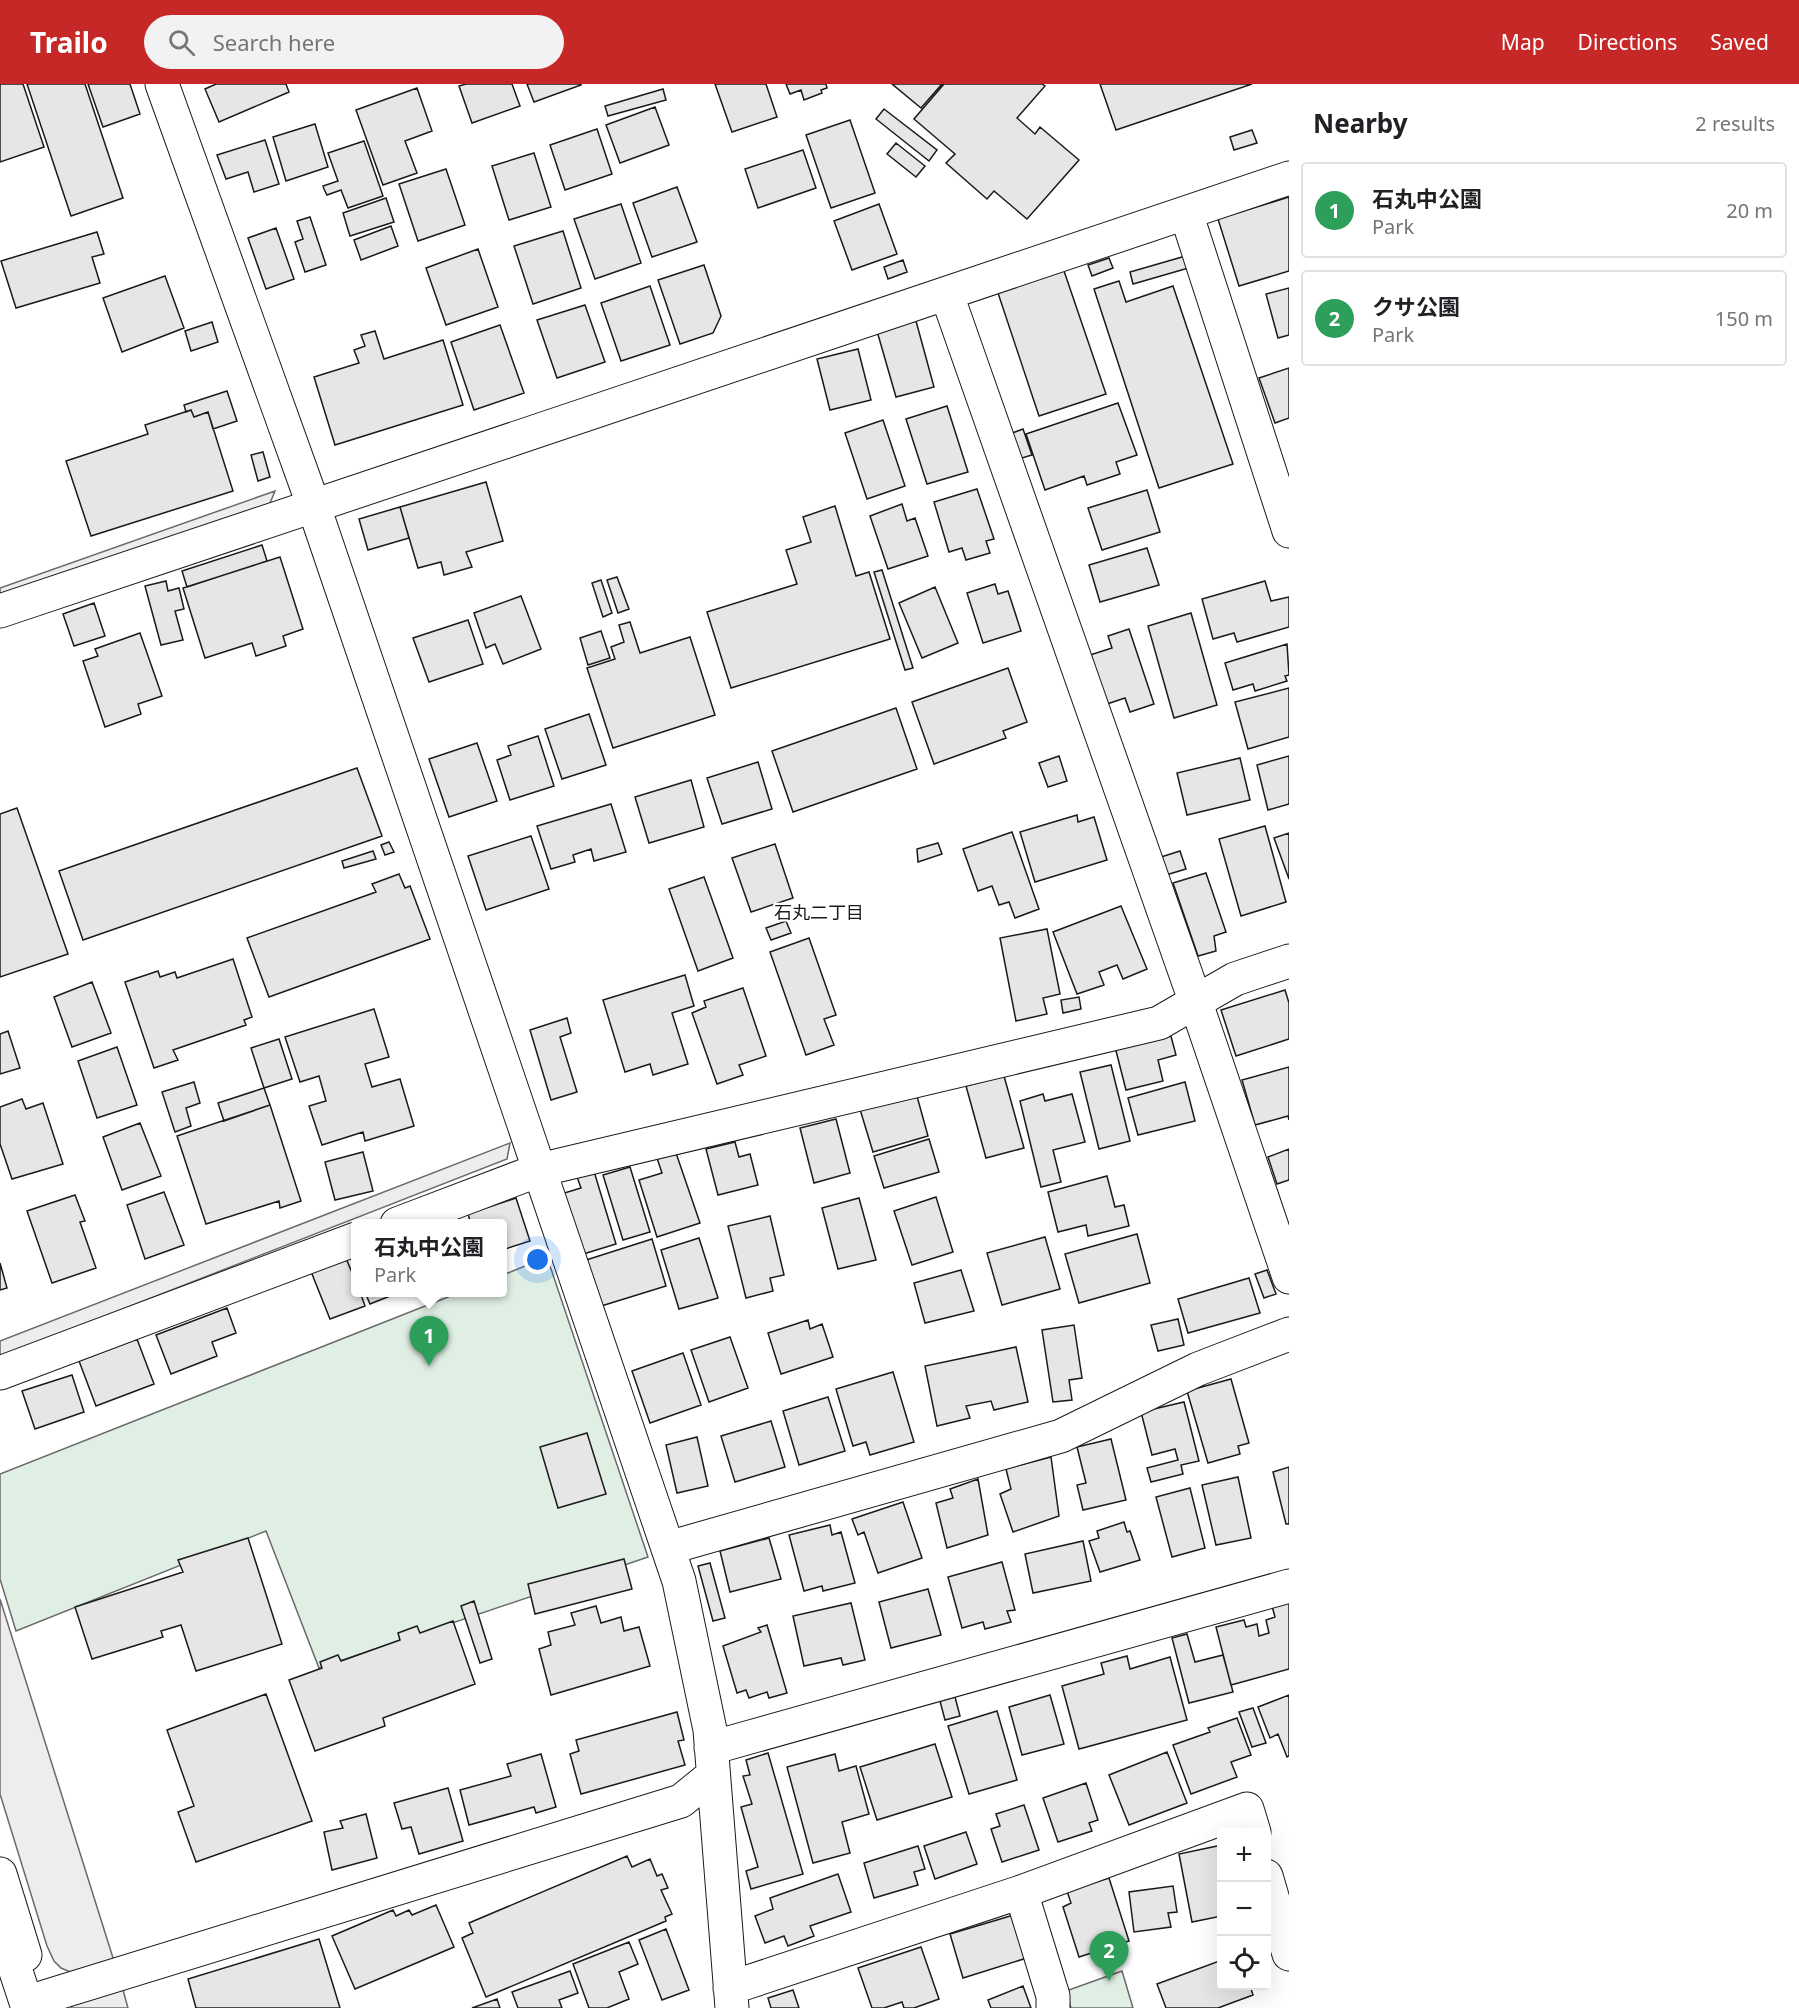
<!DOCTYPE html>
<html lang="en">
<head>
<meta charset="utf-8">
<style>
	body { margin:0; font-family:"Noto Sans","Noto Sans JP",sans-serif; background:#f2f2f2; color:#202124 }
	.controls { position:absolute; right:18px; bottom:18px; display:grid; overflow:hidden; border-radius:6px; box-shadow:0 6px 24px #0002 }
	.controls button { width:54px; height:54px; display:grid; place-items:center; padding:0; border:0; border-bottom:2px solid #e0e0e0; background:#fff; color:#202124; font:30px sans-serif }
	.you { position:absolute; left:538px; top:1176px; width:21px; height:21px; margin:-15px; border:4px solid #fff; border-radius:50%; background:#1a73e8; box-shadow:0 0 0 9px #1a73e833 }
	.badge { display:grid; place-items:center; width:39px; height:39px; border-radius:50%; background:#c62828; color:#fff; font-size:20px; font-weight:700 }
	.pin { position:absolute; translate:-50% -50px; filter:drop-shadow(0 2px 3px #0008) }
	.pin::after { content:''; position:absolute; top:32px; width:21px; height:18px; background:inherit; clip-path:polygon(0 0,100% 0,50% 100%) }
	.popup { position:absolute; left:351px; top:1135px; width:156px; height:78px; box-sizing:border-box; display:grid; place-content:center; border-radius:6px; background:#fff; filter:drop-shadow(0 2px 4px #0005); font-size:20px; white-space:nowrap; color:#757577 }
	.popup b { font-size:22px; color:#202124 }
	.popup::after { content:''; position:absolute; left:50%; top:100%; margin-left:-12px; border:12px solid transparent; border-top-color:#fff }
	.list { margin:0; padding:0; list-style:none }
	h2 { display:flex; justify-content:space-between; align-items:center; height:78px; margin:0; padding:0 24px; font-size:26px }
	h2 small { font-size:20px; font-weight:400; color:#757577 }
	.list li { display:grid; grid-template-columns:39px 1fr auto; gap:18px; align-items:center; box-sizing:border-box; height:96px; margin:0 12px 12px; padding:0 12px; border:2px solid #e0e0e0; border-radius:6px }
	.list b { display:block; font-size:22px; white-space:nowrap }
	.list p { margin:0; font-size:20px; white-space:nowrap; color:#757577 }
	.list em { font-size:20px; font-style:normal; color:#757577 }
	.icon { flex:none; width:33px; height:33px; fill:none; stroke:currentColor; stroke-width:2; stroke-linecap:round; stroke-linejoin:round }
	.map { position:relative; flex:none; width:1289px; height:1924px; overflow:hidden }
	header { display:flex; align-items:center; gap:36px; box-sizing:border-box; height:84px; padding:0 30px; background:#c62828; color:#fff }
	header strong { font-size:28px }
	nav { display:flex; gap:33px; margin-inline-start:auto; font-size:21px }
	.search { width:420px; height:54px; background:#f2f2f2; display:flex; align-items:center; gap:15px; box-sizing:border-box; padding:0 21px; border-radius:33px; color:#757577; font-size:22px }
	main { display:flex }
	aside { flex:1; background:#fff }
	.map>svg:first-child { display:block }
	.green { fill:#e0efe3; stroke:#6a6a6a; stroke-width:1.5 }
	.parking { fill:#ededed; stroke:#6a6a6a; stroke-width:1.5 }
	.building { fill:#e6e6e6; stroke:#1a1a1a; stroke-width:1.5 }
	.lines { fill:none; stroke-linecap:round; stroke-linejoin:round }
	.street-casing { stroke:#1a1a1a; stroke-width:35 }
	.primary-casing { stroke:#1a1a1a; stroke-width:35 }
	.highway-casing { stroke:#1a1a1a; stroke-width:35 }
	.street { stroke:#fff; stroke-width:33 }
	.primary { stroke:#fff; stroke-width:33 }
	.highway { stroke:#fff; stroke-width:33 }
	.labels { text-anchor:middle; stroke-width:4.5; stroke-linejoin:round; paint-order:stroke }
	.neighbourhood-label { font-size:18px; fill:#1a1a1a; stroke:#fff }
</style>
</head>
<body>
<header>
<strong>Trailo</strong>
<div class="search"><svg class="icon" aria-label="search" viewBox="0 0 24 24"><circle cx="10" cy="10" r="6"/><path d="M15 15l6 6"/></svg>Search here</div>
<nav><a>Map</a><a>Directions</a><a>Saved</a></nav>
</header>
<main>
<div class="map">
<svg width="1289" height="1924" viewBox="0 0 1289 1924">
	<rect width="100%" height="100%" fill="#fff"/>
	<path class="green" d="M547,1173L648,1473L319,1584L266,1447L16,1547L0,1495V1390L458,1209L502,1208L503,1191Z
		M1122,1887L1133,1924H1071L1066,1907Z"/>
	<path class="parking" d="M275,407L268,424L0,514V504Z
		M510,1059L507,1075L0,1273V1257Z
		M0,1515L114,1877L73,1889L61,1884L54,1877L47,1862L0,1710Z
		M123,1906L128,1924H71L73,1919Z"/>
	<path class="building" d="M0,0H23L44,63L0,78Z
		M27,0H85L123,114L71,132Z
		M88,0H130L140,30L103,43Z
		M216,0H286L289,8L219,38L205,5Z
		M466,0H512L520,22L472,39L459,2Z
		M527,0H581V1L534,18Z
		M715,0H766L777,33L732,48Z
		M786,0H826L827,4L821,6L822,9L804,16L801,6L790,10Z
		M892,0H942L921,24Z
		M944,0H1042L1045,2L1017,34L1035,50L1040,43L1079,76L1027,135L994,107L987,115L946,79L955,70L914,35Z
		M1100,0H1252L1116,46Z
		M417,4L432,47L405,57L417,89L383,101L356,26Z
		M663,5L666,16L608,32L605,22Z
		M655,23L669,61L620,79L606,41Z
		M884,25L937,66L929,77L876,35Z
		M850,36L875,109L831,124L806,51Z
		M315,40L328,83L286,97L273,53Z
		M597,45L612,90L565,106L550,61Z
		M1252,46L1257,59L1234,66L1230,53Z
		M265,56L279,100L254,108L248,88L226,95L217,71Z
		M364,57L383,112L348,124L341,106L327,111L324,105L323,102L338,97L328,69Z
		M896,59L925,82L916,93L887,70Z
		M803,66L816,104L758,124L745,85Z
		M534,69L551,123L509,136L492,82Z
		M446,85L465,141L418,157L399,100Z
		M677,103L697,158L652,173L633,119Z
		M1289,113V187L1239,202L1218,135Z
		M386,114L394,138L350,152L343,129Z
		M621,120L641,179L595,195L574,135Z
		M879,120L897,170L852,186L834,137Z
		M310,133L326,181L305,188L295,158L303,155L297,137Z
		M391,142L398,162L361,176L354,156Z
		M276,144L294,195L266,205L248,154Z
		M563,147L581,204L533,220L514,162Z
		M97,148L104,170L92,173L100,199L16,224L1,177Z
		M478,165L498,223L446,241L426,184Z
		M1189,171L1192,183L1133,200L1130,188Z
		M1109,174L1113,184L1092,192L1088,181Z
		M903,176L907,188L888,195L884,183Z
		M704,181L721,232L713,249L680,260L658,196Z
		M1063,184L1106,310L1039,332L997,206Z
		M165,192L184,244L122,268L103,214Z
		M1119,197L1126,218L1173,202L1233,380L1159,404L1094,205Z
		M650,202L670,261L621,277L601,219Z
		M1289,204V251L1278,254L1266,210Z
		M585,221L605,278L557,294L537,236Z
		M916,237L934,303L896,313L877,247Z
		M212,238L218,258L191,267L185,247Z
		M500,241L524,309L474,326L451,258Z
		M375,247L384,275L443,256L463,321L335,361L314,293L359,279L354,266L365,262L361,251Z
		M858,265L871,316L830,326L817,275Z
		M1289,284V334L1275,339L1259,294Z
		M227,307L237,337L213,345L208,328L194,333L191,326L186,328L184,321Z
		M1118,319L1137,371L1116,378L1120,390L1087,401L1084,392L1045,406L1026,350Z
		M947,322L968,388L927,400L906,335Z
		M191,326L194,333L208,328L233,407L91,452L66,377L148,350L145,341Z
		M883,336L905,402L867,415L845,349Z
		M1023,345L1032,371L1012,377L1004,352Z
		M263,368L270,393L258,397L251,371Z
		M486,398L503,457L466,468L472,483L444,491L441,478L418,484L400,423Z
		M977,405L994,455L986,457L990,469L966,476L962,464L949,468L934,418Z
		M1147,406L1160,448L1102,466L1088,424Z
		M902,420L907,437L915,434L928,472L888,485L870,432Z
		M835,422L856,492L869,488L890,555L731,604L707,528L797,500L786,466L811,458L803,433Z
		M400,423L409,454L368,466L359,435Z
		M262,461L267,477L187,503L182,487Z
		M1147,464L1159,501L1100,518L1089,481Z
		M280,473L303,545L283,552L286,562L256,572L252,559L205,574L183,504Z
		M882,486L913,584L905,586L874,488Z
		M617,493L629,525L618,529L607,496Z
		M601,496L612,529L603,533L592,499Z
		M166,497L168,507L179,504L184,525L175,527L183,556L161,561L145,502Z
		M1265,497L1271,517L1289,513V543L1237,558L1234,549L1213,555L1202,515Z
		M995,500L998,510L1008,507L1021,547L983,559L967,509Z
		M935,503L958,559L922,574L899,519Z
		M521,512L541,565L503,580L495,560L486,564L474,529Z
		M94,519L105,552L74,562L63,530Z
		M1191,529L1217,621L1174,634L1148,542Z
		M468,536L483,580L429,598L413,554Z
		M630,538L640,569L690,553L715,631L613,664L587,584L615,575L611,563L624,558L619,541Z
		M1129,545L1154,620L1130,628L1125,614L1107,620L1090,571L1112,564L1108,552Z
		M601,547L610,574L588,581L580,554Z
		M140,549L162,612L138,620L141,630L105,643L83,577L98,572L95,565Z
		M1287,560L1289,591L1285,592L1287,597L1255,607L1253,600L1233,606L1225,579Z
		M1008,584L1027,638L1003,647L1006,654L934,680L912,618Z
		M1289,604V653L1248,665L1235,618Z
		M896,624L917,685L793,728L772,667Z
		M589,630L606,681L562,695L545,645Z
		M538,652L554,702L510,716L497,676L511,671L508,662Z
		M477,659L497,717L449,733L429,675Z
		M1059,672L1067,697L1048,703L1039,679Z
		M1289,672V720L1268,726L1257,681Z
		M1240,674L1250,716L1187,731L1177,689Z
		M758,678L772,725L722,740L707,694Z
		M357,684L382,752L83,856L59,787Z
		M691,696L704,743L649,759L635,713Z
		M611,720L626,768L594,777L591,765L573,771L575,778L551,785L537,742Z
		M17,724L68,870L0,893V730Z
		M1077,731L1078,738L1094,733L1107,776L1035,798L1020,748Z
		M1265,742L1286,818L1241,832L1219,755Z
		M1012,748L1039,825L1015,834L1009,818L999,821L992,802L978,807L963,765Z
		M1289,749V795L1274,754Z
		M531,752L549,805L486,826L468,772Z
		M389,758L394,768L385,771L381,761Z
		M938,759L942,770L918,778L917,765Z
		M775,760L793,814L751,828L732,774Z
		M373,767L376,775L344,784L342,777Z
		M1180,767L1186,785L1166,791L1161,773Z
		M1206,789L1226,848L1214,852L1216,867L1198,872L1173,799Z
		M399,790L405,804L410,802L430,855L269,913L247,854L376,808L372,800Z
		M704,793L733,874L698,887L669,805Z
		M1121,822L1147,885L1123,895L1117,881L1099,888L1104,901L1077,910L1053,848Z
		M786,837L791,849L771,856L766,844Z
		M1047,845L1060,910L1043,914L1047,930L1016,937L1000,854Z
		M809,854L836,931L824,935L834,961L806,971L770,868Z
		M233,875L252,933L244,936L246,941L173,966L178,976L154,984L125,898L158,887L160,893L175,888L177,894Z
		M685,891L694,922L672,929L688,980L653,991L650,980L625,988L603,916Z
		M92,898L111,949L72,963L54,913Z
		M743,904L766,972L739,981L743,991L717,1000L692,929L706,923L704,917Z
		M1285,906L1289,919V955L1236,972L1221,926Z
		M1079,913L1081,925L1063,929L1061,916Z
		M374,925L389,973L365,980L372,1003L400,995L414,1042L365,1057L363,1048L322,1061L309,1022L326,1017L319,992L300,998L285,953Z
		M567,934L571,949L560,953L577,1008L551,1016L530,946Z
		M1169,945L1176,971L1158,976L1163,997L1126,1006L1114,959Z
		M8,947L20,984L0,990V950Z
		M279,955L292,995L264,1004L251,964Z
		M117,963L137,1021L97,1034L78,977Z
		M1111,981L1130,1057L1099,1065L1080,988Z
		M1289,983V1036L1288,1032L1255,1041L1242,996Z
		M1004,992L1024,1064L986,1074L966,1002Z
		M194,998L200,1019L186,1024L191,1042L175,1048L162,1008Z
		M1185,998L1195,1037L1138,1051L1128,1014Z
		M264,1004L270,1021L224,1037L218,1019Z
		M915,1005L928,1052L873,1068L859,1022Z
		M1043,1010L1045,1017L1072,1010L1085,1058L1053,1066L1061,1098L1041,1103L1020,1017Z
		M22,1015L26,1025L43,1019L63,1080L12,1095L0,1060V1023Z
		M270,1021L301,1117L280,1124L279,1117L206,1140L177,1052Z
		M836,1035L850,1089L814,1099L800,1044Z
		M140,1039L161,1092L122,1106L103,1053Z
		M929,1055L939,1088L884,1104L874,1072Z
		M735,1058L739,1073L750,1070L758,1101L718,1111L706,1065Z
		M1289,1065V1096L1277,1100L1268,1073Z
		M363,1068L373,1107L335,1116L325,1078Z
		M676,1069L700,1139L657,1153L639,1096L662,1089L657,1074Z
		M630,1083L650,1148L623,1156L603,1091Z
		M593,1084L616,1160L580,1171L561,1110L581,1104L576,1090Z
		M1107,1092L1115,1123L1124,1121L1129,1142L1088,1152L1086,1141L1058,1148L1048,1108Z
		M164,1108L184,1161L145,1175L127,1121Z
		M75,1111L85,1137L80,1138L96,1184L52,1199L27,1127Z
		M936,1113L953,1168L912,1181L894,1127Z
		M516,1114L530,1157L502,1166V1140H471L468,1130Z
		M859,1114L876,1176L838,1185L822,1124Z
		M770,1132L784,1191L770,1194L773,1207L746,1214L728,1142Z
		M1137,1150L1150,1199L1079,1219L1065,1170Z
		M1045,1153L1060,1205L1002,1221L987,1169Z
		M699,1154L718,1214L679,1225L661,1166Z
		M652,1155L666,1202L598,1223L583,1177Z
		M345,1172L356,1198V1208H360L365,1222L330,1235L310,1185Z
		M0,1179L7,1204L0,1206Z
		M961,1186L974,1227L925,1239L914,1199Z
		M1267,1186L1276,1210L1264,1214L1255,1190Z
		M1249,1194L1260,1229L1188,1249L1178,1215Z
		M365,1208H400L370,1220Z
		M227,1224L236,1249L212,1258L217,1272L171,1290L156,1251Z
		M1178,1235L1184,1261L1158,1267L1151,1241Z
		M808,1236L810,1245L822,1240L833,1273L781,1290L768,1249Z
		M1074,1241L1082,1294L1069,1296L1072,1316L1053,1318L1042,1246Z
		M730,1253L748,1304L709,1318L691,1266Z
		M137,1255L154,1300L96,1322L79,1277Z
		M1016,1263L1028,1318L994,1326L991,1317L966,1322L970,1334L937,1342L925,1282Z
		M683,1269L701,1321L650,1339L632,1287Z
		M893,1288L914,1358L870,1371L866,1358L853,1362L836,1305Z
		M72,1291L84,1328L35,1345L22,1307Z
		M1231,1295L1249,1359L1238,1362L1240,1370L1208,1379L1187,1307Z
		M828,1313L845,1367L799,1381L783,1327Z
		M1184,1318L1199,1377L1181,1381L1183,1390L1151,1398L1147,1384L1178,1376L1175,1365L1152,1371L1141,1328Z
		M771,1337L785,1383L735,1398L721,1352Z
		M587,1349L606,1410L558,1424L540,1363Z
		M697,1353L708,1402L677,1409L666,1361Z
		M1111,1355L1126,1416L1083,1426L1077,1401L1086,1399L1077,1363Z
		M1051,1373L1059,1432L1013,1448L1000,1410L1011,1405L1006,1385Z
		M1289,1383V1440H1286L1273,1388Z
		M1238,1393L1251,1454L1216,1461L1202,1401Z
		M978,1395L988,1451L947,1464L936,1419L953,1414L950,1405Z
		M1190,1404L1205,1464L1172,1473L1156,1413Z
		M903,1418L922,1474L878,1489L864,1448L858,1451L852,1435Z
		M1124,1438L1127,1448L1130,1447L1140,1476L1100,1488L1089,1457L1099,1454L1097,1447Z
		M830,1441L832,1451L841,1448L855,1499L823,1507L822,1502L804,1507L789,1451Z
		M248,1454L282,1560L196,1587L181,1541L161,1547L163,1553L92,1575L75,1523L183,1488L178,1476Z
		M769,1454L781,1495L730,1508L720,1467Z
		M1083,1457L1091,1497L1033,1509L1025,1470Z
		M624,1475L632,1505L535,1530L528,1500Z
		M1002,1478L1015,1526L1007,1527L1011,1538L985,1545L983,1538L962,1544L948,1493Z
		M710,1479L725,1534L713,1537L698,1482Z
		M928,1505L941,1551L891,1564L879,1518Z
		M474,1517L492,1575L480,1579L461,1522Z
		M1289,1518V1585L1231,1601L1216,1543L1244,1536L1246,1543L1257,1540L1259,1552L1269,1549L1266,1536L1275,1533L1272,1522Z
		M851,1519L865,1576L843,1581L841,1574L804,1582L793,1532Z
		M596,1522L601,1539L621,1533L624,1547L639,1543L650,1582L551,1611L539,1565L551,1561L548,1548L575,1541L571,1529Z
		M453,1537L475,1600L383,1634L385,1642L315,1667L289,1596L322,1584L320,1578L338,1571L341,1577L400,1556L398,1549L417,1542L420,1549Z
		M767,1541L787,1609L769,1614L767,1608L749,1614L746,1606L737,1609L723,1562L761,1548L758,1544Z
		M1187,1550L1195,1578L1223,1571L1233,1608L1189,1619L1172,1554Z
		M1127,1572L1130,1585L1170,1573L1187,1636L1079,1665L1062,1602L1104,1590L1101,1579Z
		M266,1610L312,1737L196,1778L178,1728L194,1722L167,1646Z
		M1050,1611L1064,1660L1022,1671L1009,1623Z
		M1289,1611V1672L1287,1673L1278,1650L1270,1654L1258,1623Z
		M955,1613L960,1632L945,1636L940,1617Z
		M1253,1624L1266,1659L1252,1663L1239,1628Z
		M997,1627L1017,1696L969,1710L948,1642Z
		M677,1628L684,1656L678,1657L685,1681L581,1710L570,1670L579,1667L576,1656Z
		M1237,1634L1251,1671L1231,1678L1237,1693L1191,1710L1173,1661L1210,1648L1208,1644Z
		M935,1660L952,1713L877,1736L860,1683Z
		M1167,1668L1187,1719L1129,1741L1109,1691Z
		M768,1669L803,1790L751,1805L746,1787L758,1783L741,1723L752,1720L743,1692L750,1691L746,1676Z
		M541,1670L556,1723L536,1729L534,1723L469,1741L460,1706L511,1692L507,1680Z
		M835,1670L839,1687L856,1682L869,1730L842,1738L850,1769L813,1779L787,1683Z
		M1086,1699L1098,1736L1089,1739L1092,1747L1058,1758L1043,1714Z
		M448,1704L463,1757L419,1770L411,1743L402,1745L394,1719Z
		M1024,1721L1039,1766L1002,1778L991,1745L1000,1742L996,1730Z
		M366,1730L377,1774L332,1786L324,1748L343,1744L340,1737Z
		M966,1748L977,1780L935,1795L924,1762Z
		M1222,1761V1832L1192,1838L1179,1770Z
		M918,1762L925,1785L914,1788L918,1801L874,1814L864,1779Z
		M627,1772L632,1783L650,1775L657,1792L662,1790L668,1804L661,1806L672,1830L665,1833L666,1837L486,1913L462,1854L473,1849L469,1839Z
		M838,1790L851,1828L810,1842L814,1852L788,1862L784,1852L765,1859L755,1832L773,1825L770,1814Z
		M1109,1794L1129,1857L1079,1873L1063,1823L1071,1819L1067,1807Z
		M1173,1802L1177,1828L1168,1829L1171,1843L1134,1848L1129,1808Z
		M436,1821L454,1863L355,1905L332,1852L393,1826L396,1832L409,1826L412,1831Z
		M1017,1830L1030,1873L963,1894L950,1850Z
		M666,1845L689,1906L662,1916L639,1856Z
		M319,1855L340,1924H196L188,1895Z
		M629,1858L638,1880L619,1888L629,1915L607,1924H589L573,1880Z
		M921,1863L939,1915L914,1924H904L902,1918L884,1924H872L858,1884Z
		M1222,1876V1902H1250L1253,1911L1218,1924H1166L1157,1900Z
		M570,1887L578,1909L559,1916L562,1924H518L512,1908Z
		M1023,1902L1031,1924H991L988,1916Z
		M793,1906L799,1924H771L768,1914Z
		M497,1915L500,1924H472Z"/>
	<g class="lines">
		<g class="street-casing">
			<path id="street" d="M162,0L313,420L679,1497L710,1646L732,1924
				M1186,129L1289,447
				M947,211L1196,919L1289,1193
				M0,527C429,381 861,242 1289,94
				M397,1140L539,1086L1159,939L1235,895L1289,877
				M0,1289L356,1155
				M668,1464L1061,1352L1198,1285L1289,1250
				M711,1664L1289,1502
				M1266,1792L1289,1870
				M1021,1808L1053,1912V1924
				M730,1904L1021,1808L1247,1725L1254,1748
				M38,1915L681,1717L713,1691"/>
		</g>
		<g class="primary-casing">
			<path id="primary" d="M0,1790L25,1871"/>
		</g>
		<g class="highway-casing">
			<path id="highway" d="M0,1839L28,1924"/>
		</g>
		<use href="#street" class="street"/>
		<use href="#primary" class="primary"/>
		<use href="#highway" class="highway"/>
	</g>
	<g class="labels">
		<g class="neighbourhood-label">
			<text x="819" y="835">石丸二丁目</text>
		</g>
	</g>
</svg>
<div class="controls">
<button>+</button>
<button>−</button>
<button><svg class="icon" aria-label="locate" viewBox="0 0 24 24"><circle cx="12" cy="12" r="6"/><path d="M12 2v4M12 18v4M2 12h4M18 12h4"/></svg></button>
</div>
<div class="you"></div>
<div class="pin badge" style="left:429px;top:1282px;background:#2e9e5b">1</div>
<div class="popup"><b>石丸中公園</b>Park</div>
<div class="pin badge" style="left:1109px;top:1897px;background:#2e9e5b">2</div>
</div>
<aside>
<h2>Nearby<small>2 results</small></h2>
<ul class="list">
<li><span class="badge" style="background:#2e9e5b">1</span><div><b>石丸中公園</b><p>Park</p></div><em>20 m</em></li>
<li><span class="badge" style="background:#2e9e5b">2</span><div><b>クサ公園</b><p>Park</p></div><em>150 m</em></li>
</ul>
</aside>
</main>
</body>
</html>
